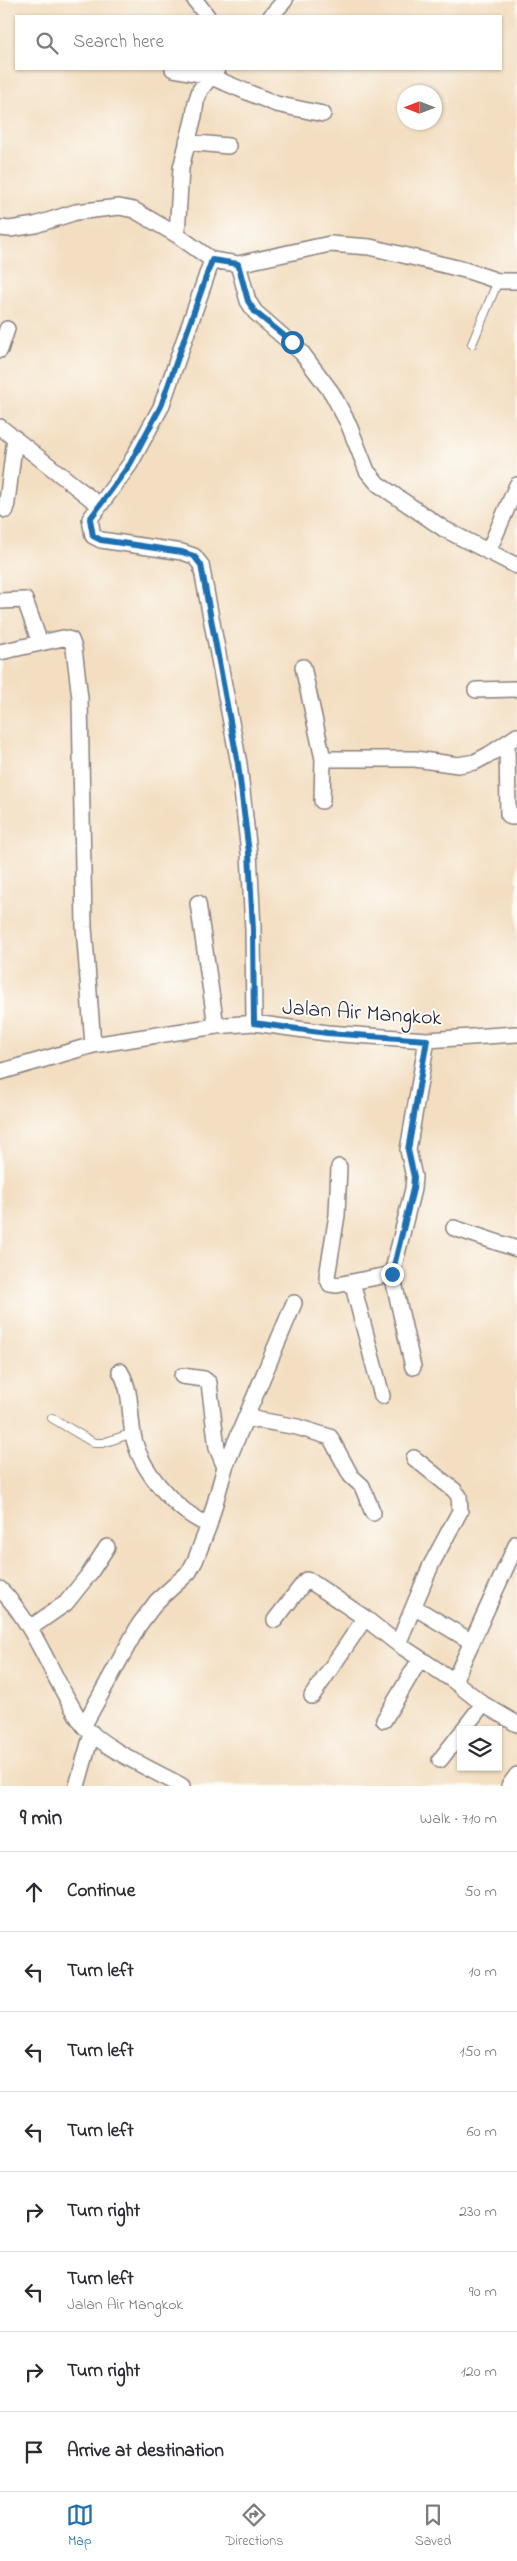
<!DOCTYPE html>
<html lang="en">
<head>
<meta charset="utf-8">
<style>
	body { margin:0; font-family:"Indie Flower",sans-serif; background:#f2f2f3; color:#2b2b33 }
	.controls { position:absolute; right:15px; bottom:15px; display:grid; overflow:hidden; border-radius:0px; box-shadow:0 1px 4px #0004 }
	.controls button { width:45px; height:45px; display:grid; place-items:center; padding:0; border:0; border-bottom:1px solid #e1e1e2; background:#fff; color:#2b2b33; font:25px sans-serif }
	.compass { position:absolute; left:397px; top:85px; width:45px; height:45px; border-radius:50%; background:#fff; box-shadow:0 1px 4px #0004; rotate:270deg }
	.stop { position:absolute; width:15px; height:15px; margin:-11px; border:4px solid #1f6fb2; border-radius:50%; background:#fff }
	.stop.end { background:#1f6fb2; border-color:#fff; box-shadow:0 1px 5px #0008 }
	.list { margin:0; padding:0; list-style:none }
	h2 { display:flex; justify-content:space-between; align-items:center; height:65px; margin:0; padding:0 20px; font-size:21px }
	h2 small { font-size:16px; font-weight:400; color:#7c7c81 }
	.list li { display:grid; grid-template-columns:32px 1fr auto; gap:15px; align-items:center; box-sizing:border-box; height:80px; padding:0 20px; border-top:1px solid #e1e1e2 }
	.list b { display:block; font-size:19px; white-space:nowrap }
	.list p { margin:0; font-size:16px; white-space:nowrap; color:#7c7c81 }
	.list em { font-size:16px; font-style:normal; color:#7c7c81 }
	.icon { flex:none; width:28px; height:28px; fill:none; stroke:currentColor; stroke-width:2; stroke-linecap:round; stroke-linejoin:round }
	.map { position:relative; flex:none; width:517px; height:1786px; overflow:hidden }
	.search { position:absolute; background:#fff; box-shadow:0 1px 4px #0004; left:15px; right:15px; top:15px; height:55px; display:flex; align-items:center; gap:12px; box-sizing:border-box; padding:0 18px; border-radius:0px; color:#7c7c81; font-size:19px }
	.sheet { height:705px; background:#fff }
	nav { display:flex; justify-content:space-around; align-items:center; box-sizing:border-box; height:70px; border-top:1px solid #e1e1e2; background:#fff; font-size:14px; color:#7c7c81 }
	nav a { display:grid; justify-items:center; gap:2px }
	nav .on { color:#1f6fb2 }
	.map>svg:first-child { display:block }
	.lines { fill:none; stroke-linecap:round; stroke-linejoin:round }
	.service-casing { stroke:#8a807e; stroke-width:10 }
	.minor-casing { stroke:#8a807e; stroke-width:18 }
	.service { stroke:#fff; stroke-width:8 }
	.minor { stroke:#fff; stroke-width:15 }
	.route { stroke:#1f6fb2; stroke-width:6 }
	.labels { text-anchor:middle; stroke-width:4; stroke-linejoin:round; paint-order:stroke }
	.street-label { font-size:22px; fill:#22223b; stroke:#fdfcf7 }
</style>
</head>
<body>
<div class="map">
<svg width="517" height="1786" viewBox="0 0 517 1786">
	<rect width="100%" height="100%" fill="#fdfcf7"/>
	<filter id="ink" filterUnits="userSpaceOnUse"><feTurbulence type="fractalNoise" baseFrequency=".02" numOctaves="2"/><feDisplacementMap in="SourceGraphic" scale="10" xChannelSelector="R" yChannelSelector="G"/><feConvolveMatrix kernelMatrix="1 2 1 2 8 2 1 2 1" color-interpolation-filters="sRGB"/></filter>
	<filter id="wash" filterUnits="userSpaceOnUse"><feTurbulence type="fractalNoise" baseFrequency=".0096" numOctaves="4" result="noise"/><feDisplacementMap in="SourceGraphic" scale="20" xChannelSelector="R" yChannelSelector="G"/><feGaussianBlur stdDeviation="1.12" result="paint"/><feColorMatrix in="noise" values="0 0 0 0 0 0 0 0 0 0 0 0 0 0 0 0 0 1.4 0 .05"/><feComposite in="paint" operator="in"/></filter>
	<g filter="url(#wash)">
		<rect width="100%" height="100%" fill="#f3dec1"/>
	</g>
	<g filter="url(#ink)">
		<g class="lines">
			<g class="service-casing">
				<path id="service" d="M472,344L498,281
					M52,1418L94,1443H103L133,1433"/>
			</g>
			<g class="minor-casing">
				<path id="minor" d="M195,0L207,16
					M271,16L285,0
					M173,69L209,76L276,104L323,114
					M187,142L228,146
					M0,228L10,229L35,225L76,212L119,207L134,210L177,235L212,260L238,264L330,244L370,247L465,270L498,281H517
					M177,235L181,168L194,116L196,102L200,90L217,69
					M212,260L161,407L130,464L90,519L93,536L101,540L182,552L194,556L201,565L239,764L249,853L253,929L254,1023
					M238,264L248,301L255,312L302,353L332,393L348,423L367,471L378,484L444,529L517,566
					M0,350L7,329
					M0,427L99,505
					M6,510L15,438
					M488,552L517,485
					M0,601L25,600L40,643
					M0,652L63,638L71,640L74,648L80,698L84,927L93,1045
					M303,667L323,759L322,801
					M476,690L517,689
					M507,744L508,814L511,817L517,816
					M323,759H415L458,765L475,762L490,754L517,736
					M198,903L216,1026
					M0,1072L93,1045L216,1026L254,1023L327,1033L427,1040L517,1034
					M339,1167L337,1215L327,1277L330,1284L337,1285L392,1274
					M454,1228L517,1249
					M352,1282L382,1396
					M413,1367L392,1274L413,1189L414,1177L408,1150L427,1040
					M120,1371C132,1391 129,1412 133,1434C139,1470 177,1512 209,1525
					M182,1376L204,1379L209,1383L217,1448L225,1467
					M248,1418L297,1427L330,1437L351,1476L362,1486L373,1513
					M0,1589C31,1620 46,1662 68,1700C73,1708 78,1719 84,1726C104,1749 155,1771 182,1786
					M414,1607L472,1642
					M275,1620L306,1580L310,1581L365,1618L398,1644L454,1681L483,1704L517,1724
					M30,1628L66,1603L90,1573L107,1547
					M398,1644L431,1565L460,1511L459,1496L454,1490L414,1458
					M454,1681L517,1543
					M312,1696L365,1618
					M384,1720L420,1659
					M84,1725L139,1625L157,1601L189,1572L195,1561L209,1525L225,1467L294,1303
					M463,1730L483,1704
					M440,1760L461,1733
					M77,1786L92,1733
					M509,1786L517,1775"/>
			</g>
			<use href="#service" class="service"/>
			<use href="#minor" class="minor"/>
		</g>
	</g>
	<g class="lines" filter="url(#ink)">
		<path class="route" d="M292,342L255,312L248,301L238,264L212,260L161,406L130,464L90,519L93,536L101,540L182,552L194,556L201,565L238,764L249,853L253,930L254,1023L327,1033L427,1040L408,1150L414,1177L413,1189L392,1274"/>
	</g>
	<g class="labels">
		<g class="street-label">
			<text transform="translate(362 1011) rotate(4)" y="8">Jalan Air Mangkok</text>
		</g>
	</g>
</svg>
<div class="controls">
<button><svg class="icon" aria-label="layers" viewBox="0 0 24 24"><path d="M12 4l9 5-9 5-9-5zM3 14l9 5 9-5"/></svg></button>
</div>
<svg class="compass" viewBox="-18 -18 36 36"><path d="M0-13l5 13h-10z" fill="#e53935"/><path d="M0 13l5-13h-10z" fill="#7c7c81"/></svg>
<div class="stop" style="left:292px;top:342px"></div>
<div class="stop end" style="left:392px;top:1274px"></div>
<div class="search"><svg class="icon" aria-label="search" viewBox="0 0 24 24"><circle cx="10" cy="10" r="6"/><path d="M15 15l6 6"/></svg>Search here</div>
</div>
<section class="sheet">
<h2>9 min<small>Walk · 710 m</small></h2>
<ul class="list">
<li><svg class="icon" aria-label="ahead" viewBox="0 0 24 24"><path d="M12 20V5M6 11l6-6 6 6"/></svg><div><b>Continue</b></div><em>50 m</em></li>
<li><svg class="icon" aria-label="left" viewBox="0 0 24 24"><path d="M17 20v-9H6M10 6l-5 5 5 5"/></svg><div><b>Turn left</b></div><em>10 m</em></li>
<li><svg class="icon" aria-label="left" viewBox="0 0 24 24"><path d="M17 20v-9H6M10 6l-5 5 5 5"/></svg><div><b>Turn left</b></div><em>150 m</em></li>
<li><svg class="icon" aria-label="left" viewBox="0 0 24 24"><path d="M17 20v-9H6M10 6l-5 5 5 5"/></svg><div><b>Turn left</b></div><em>60 m</em></li>
<li><svg class="icon" aria-label="right" viewBox="0 0 24 24"><path d="M7 20v-9h11M14 6l5 5-5 5"/></svg><div><b>Turn right</b></div><em>230 m</em></li>
<li><svg class="icon" aria-label="left" viewBox="0 0 24 24"><path d="M17 20v-9H6M10 6l-5 5 5 5"/></svg><div><b>Turn left</b><p>Jalan Air Mangkok</p></div><em>90 m</em></li>
<li><svg class="icon" aria-label="right" viewBox="0 0 24 24"><path d="M7 20v-9h11M14 6l5 5-5 5"/></svg><div><b>Turn right</b></div><em>120 m</em></li>
<li><svg class="icon" aria-label="arrive" viewBox="0 0 24 24"><path d="M6 21V4h12l-3 4 3 4H6"/></svg><div><b>Arrive at destination</b></div></li>
</ul>
</section>
<nav>
<a class="on"><svg class="icon" aria-label="map" viewBox="0 0 24 24"><path d="M3 6l6-2 6 2 6-2v14l-6 2-6-2-6 2zM9 4v14M15 6v14"/></svg>Map</a>
<a><svg class="icon" aria-label="directions" viewBox="0 0 24 24"><path d="M12 3l9 9-9 9-9-9zM9 14v-3h6M13 9l2 2-2 2"/></svg>Directions</a>
<a><svg class="icon" aria-label="saved" viewBox="0 0 24 24"><path d="M7 4h10v16l-5-4-5 4z"/></svg>Saved</a>
</nav>
</body>
</html>
